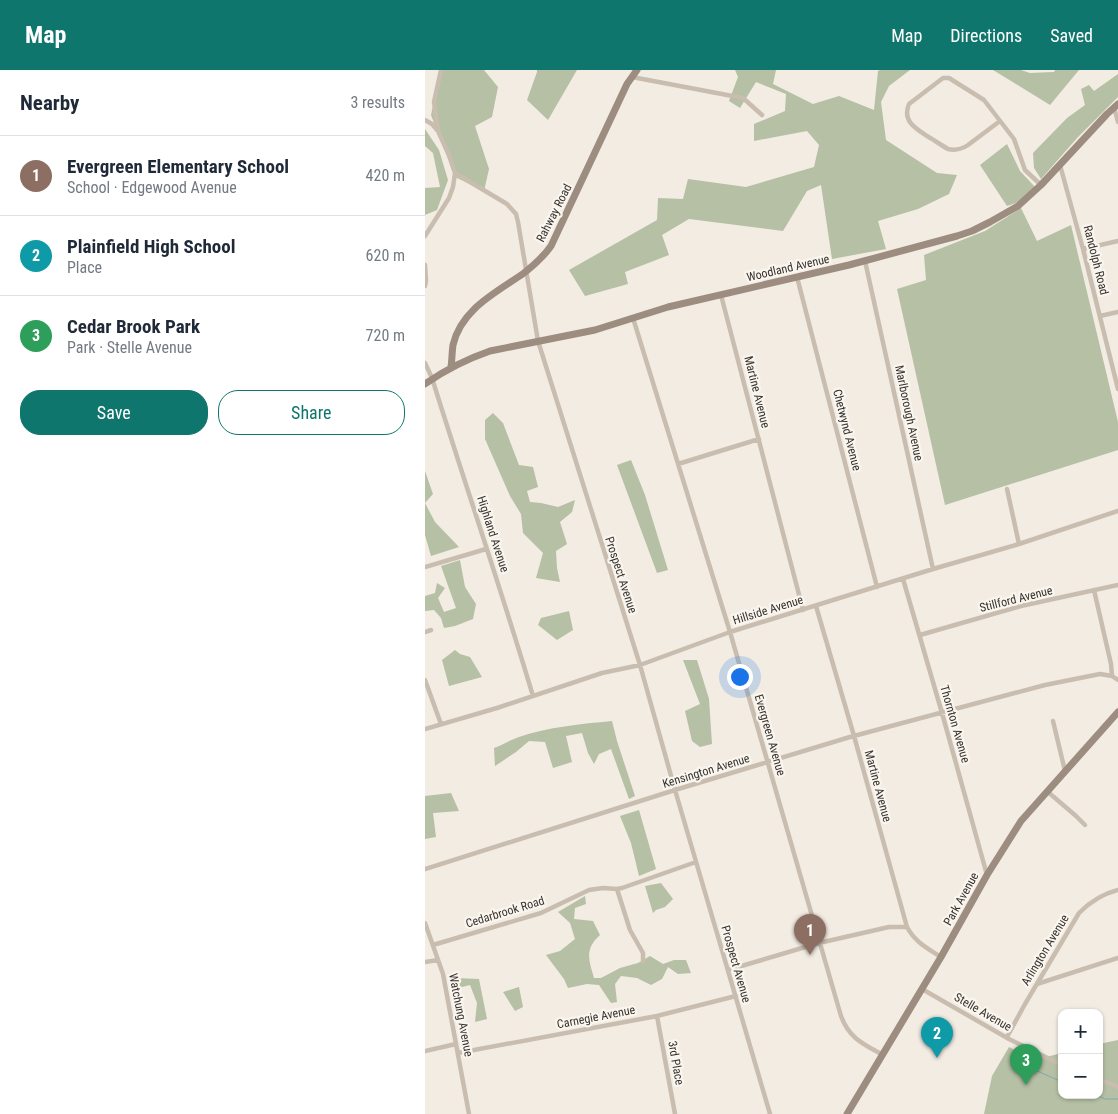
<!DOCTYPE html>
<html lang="en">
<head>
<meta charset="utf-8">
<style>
	body { margin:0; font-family:"Roboto Condensed",sans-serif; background:#f2f2f3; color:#1f2937 }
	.controls { position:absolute; right:15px; bottom:15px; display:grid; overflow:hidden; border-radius:10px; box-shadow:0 1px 4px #0004 }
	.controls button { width:45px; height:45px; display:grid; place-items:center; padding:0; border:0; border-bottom:1px solid #e0e1e3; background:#fff; color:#1f2937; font:25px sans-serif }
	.you { position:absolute; left:314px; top:606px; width:18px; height:18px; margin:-12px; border:4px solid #fff; border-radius:50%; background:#1a73e8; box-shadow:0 0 0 8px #1a73e833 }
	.badge { display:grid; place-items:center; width:32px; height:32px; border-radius:50%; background:#0f766e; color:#fff; font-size:16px; font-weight:700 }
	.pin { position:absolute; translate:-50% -41px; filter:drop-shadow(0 1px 2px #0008) }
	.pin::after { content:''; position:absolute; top:26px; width:18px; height:15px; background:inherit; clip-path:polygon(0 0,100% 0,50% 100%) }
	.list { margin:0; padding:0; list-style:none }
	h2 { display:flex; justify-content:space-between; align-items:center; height:65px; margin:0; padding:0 20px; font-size:21px }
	h2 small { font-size:16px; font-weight:400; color:#747a83 }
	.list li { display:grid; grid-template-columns:32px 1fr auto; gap:15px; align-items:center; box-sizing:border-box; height:80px; padding:0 20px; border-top:1px solid #e0e1e3 }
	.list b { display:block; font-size:19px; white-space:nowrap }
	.list p { margin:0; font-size:16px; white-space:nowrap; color:#747a83 }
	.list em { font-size:16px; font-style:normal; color:#747a83 }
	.actions { display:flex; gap:10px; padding:15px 20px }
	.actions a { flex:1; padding:11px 0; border:1px solid #0f766e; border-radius:20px; text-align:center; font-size:18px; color:#0f766e }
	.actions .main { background:#0f766e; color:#fff }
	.map { position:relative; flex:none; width:693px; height:1044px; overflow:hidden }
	header { display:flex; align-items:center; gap:30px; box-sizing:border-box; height:70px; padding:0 25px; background:#0f766e; color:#fff }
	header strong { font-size:24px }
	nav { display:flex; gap:28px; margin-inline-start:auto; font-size:18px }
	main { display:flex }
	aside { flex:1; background:#fff }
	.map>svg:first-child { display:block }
	.green { fill:#b5c0a4 }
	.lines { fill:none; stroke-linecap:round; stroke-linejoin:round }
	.stream { stroke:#84a8ac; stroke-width:1 }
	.street { stroke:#c9bdaf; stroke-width:4.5 }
	.secondary { stroke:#9d8d81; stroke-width:7 }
	.labels { text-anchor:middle; stroke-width:4.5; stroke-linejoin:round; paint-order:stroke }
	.street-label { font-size:12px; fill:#39312c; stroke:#f9f5ef }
</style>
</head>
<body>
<header>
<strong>Map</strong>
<nav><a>Map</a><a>Directions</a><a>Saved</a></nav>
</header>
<main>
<aside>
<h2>Nearby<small>3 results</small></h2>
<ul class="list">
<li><span class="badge" style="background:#8d6e63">1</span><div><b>Evergreen Elementary School</b><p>School · Edgewood Avenue</p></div><em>420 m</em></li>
<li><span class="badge" style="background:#0f9aa8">2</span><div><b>Plainfield High School</b><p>Place</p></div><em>620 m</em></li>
<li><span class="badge" style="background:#2e9e5b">3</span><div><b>Cedar Brook Park</b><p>Park · Stelle Avenue</p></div><em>720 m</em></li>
</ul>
<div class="actions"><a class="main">Save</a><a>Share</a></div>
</aside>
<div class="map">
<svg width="693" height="1044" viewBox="0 0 693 1044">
	<rect width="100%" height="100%" fill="#f2ece3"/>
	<path class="green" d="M16,0H59L73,17L67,47L50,56L64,99L59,121L30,107L6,45Z
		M112,0H152L123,50L102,30L112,2Z
		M310,0H351L348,14L388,34L414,26L449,40L453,1L455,0H485L464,16L456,32L461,70L512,103L532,105L524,124L493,139L453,151L461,179L407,189L396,115L382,121L358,161L264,149L237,165L244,185L200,202L203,214L160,226L144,200L232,150L233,128L258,129L263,109L321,117L389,97L394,75L382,61L329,71V54L360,41L361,24L331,12L315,38L304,31L313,7Z
		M568,0H596L605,3L629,2L630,0H654L625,35Z
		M693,4V27L653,67L616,109L609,98L608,83L642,48L660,35L656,19L664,15L669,21Z
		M0,59L14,80L23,110L12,140L0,145V118L15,117L8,83L0,76Z
		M582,74L595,101L610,117L591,133L582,136L555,95Z
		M596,138L612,171L646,155L693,352V380L520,435L472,219L501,210L499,185L560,161Z
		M68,343L78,353L94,395L108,397L113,417L102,421L105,432L116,433L133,437L150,430L147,442L135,452L142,474L131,481L132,498L135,512L111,508L118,483L98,463L96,444L85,426L60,369V350Z
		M206,390L220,425L243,500L232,503L192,395Z
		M0,401L8,424L0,433L10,452L34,477L6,486L0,465Z
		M35,490L40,517L51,534L48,549L30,556L19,558L16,548L9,540L0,541V526L10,523L12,513L20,518L13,528L19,542L31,538L16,496Z
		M144,541L148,560L132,570L113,555L116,548Z
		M30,580L35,584L45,587L57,607L24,616L17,590Z
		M258,590H272L284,629L287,674L275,677L267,671L260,641L275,634Z
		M187,651L192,671L210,726L204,729L186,679L174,684L169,694L163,683L157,663L141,666L147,692L128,698L120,672L104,671L91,682L70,696L69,678C77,675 85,670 94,667C123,657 156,654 187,651Z
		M26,723L34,741L8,743L11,767L0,769V726Z
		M214,740L231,799L214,806L206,773L195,746Z
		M236,813L248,829L240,837L231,840L228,843L220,816Z
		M160,826L161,834L150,838L149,849L168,851L175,865C159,879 164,891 169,908H176L195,898L213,893L225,886L238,894L249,890H261L266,903L253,904L243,897L237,909L226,915L212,908L196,906L190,914L192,932L186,933L174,915L162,914L143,918L139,909L121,885L135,881L150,869L145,853L133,842Z
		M30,908L54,909L62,949L50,952L52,933L45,915L29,919L27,911Z
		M94,917L98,937L90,941L78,922Z
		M693,970V1044H559L567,1006L584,977L609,990L637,983V1025H674V974Z"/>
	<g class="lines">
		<path class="stream" d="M610,1000L637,1012
			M671,1025L680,1029H693"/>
		<path class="street" d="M16,0L9,32L13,61L24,85L30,103L82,134L91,144L93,152L113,271L215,595L250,720L345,1044
			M207,7L318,28L337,45
			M689,37L693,52
			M0,50L7,54L12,60
			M575,51L543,75C537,79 531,81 523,79C516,75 509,70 502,66C490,58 477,51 484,34L518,8H524L559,30L589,69L600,100L616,115
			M635,95L658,179L693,319
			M0,166L24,128L28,117L30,103
			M658,179L693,171
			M440,191L508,499
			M0,195L1,211L0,216
			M372,207L452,517
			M296,225L378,540
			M675,246L693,242
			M208,248L305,562L416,946C424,968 438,974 458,985
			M0,293L7,308C40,414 76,519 108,626
			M253,394L334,369
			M582,419L594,474
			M0,497L61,479
			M478,509L517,643L562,805
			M669,520L686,594L687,606
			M391,536L429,666L482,857C490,872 502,878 516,887
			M0,562L6,560
			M495,565L596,536L693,515
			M0,610L16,654
			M628,651L640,701
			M0,659L72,638L177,603L215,595L305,562L508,499L594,474L693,441
			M623,722L651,746L660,755
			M0,799L250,720L425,667L620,615L675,604L687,606L693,610
			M192,819L205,860L218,883V891
			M0,853L18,904L44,1044
			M8,875L116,843L164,820L178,818L192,819L197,818L271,792
			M0,892L13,890
			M303,900L394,873L464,857H482
			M612,914L693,888
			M497,919L584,969L637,995
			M232,946L250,1044
			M582,967L600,934L654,843C666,831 677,824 693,820
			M0,981L31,974
			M33,983L232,946L311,926
			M674,1009L693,1017"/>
		<path class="secondary" d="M26,297C27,290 27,282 28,275C36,239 72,222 99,203C109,195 119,186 126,176L202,14L212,0
			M0,314C20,300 42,289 65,281L170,260L243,237L424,195L532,166L547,161L565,152L593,136L616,115L682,44L693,34
			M422,1044L516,887L562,805L596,751L693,642"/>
	</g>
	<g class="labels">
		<g class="street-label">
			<text transform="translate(129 143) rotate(-63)" y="4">Rahway Road</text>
			<text transform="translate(671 190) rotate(76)" y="4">Randolph Road</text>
			<text transform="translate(363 198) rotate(-13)" y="4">Woodland Avenue</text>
			<text transform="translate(332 322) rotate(76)" y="4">Martine Avenue</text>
			<text transform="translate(484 343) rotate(78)" y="4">Marlborough Avenue</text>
			<text transform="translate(422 360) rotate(76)" y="4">Chetwynd Avenue</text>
			<text transform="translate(68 464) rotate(72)" y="4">Highland Avenue</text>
			<text transform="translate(196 505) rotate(72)" y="4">Prospect Avenue</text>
			<text transform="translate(591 529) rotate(-14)" y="4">Stillford Avenue</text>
			<text transform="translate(343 540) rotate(-17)" y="4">Hillside Avenue</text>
			<text transform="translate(530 654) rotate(74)" y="4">Thornton Avenue</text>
			<text transform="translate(345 665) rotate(74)" y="4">Evergreen Avenue</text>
			<text transform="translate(281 701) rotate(-17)" y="4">Kensington Avenue</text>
			<text transform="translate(453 716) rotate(75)" y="4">Martine Avenue</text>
			<text transform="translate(536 829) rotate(-61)" y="4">Park Avenue</text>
			<text transform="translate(80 842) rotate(-17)" y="4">Cedarbrook Road</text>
			<text transform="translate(620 880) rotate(-59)" y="4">Arlington Avenue</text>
			<text transform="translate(311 894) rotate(74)" y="4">Prospect Avenue</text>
			<text transform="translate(558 942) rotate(30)" y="4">Stelle Avenue</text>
			<text transform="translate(36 945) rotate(79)" y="4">Watchung Avenue</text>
			<text transform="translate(171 947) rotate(-11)" y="4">Carnegie Avenue</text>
			<text transform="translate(251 993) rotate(80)" y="4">3rd Place</text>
		</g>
	</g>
</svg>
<div class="controls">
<button>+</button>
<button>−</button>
</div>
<div class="you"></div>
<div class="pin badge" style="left:385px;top:885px;background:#8d6e63">1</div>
<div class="pin badge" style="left:512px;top:988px;background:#0f9aa8">2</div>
<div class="pin badge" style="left:601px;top:1015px;background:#2e9e5b">3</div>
</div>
</main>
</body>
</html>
